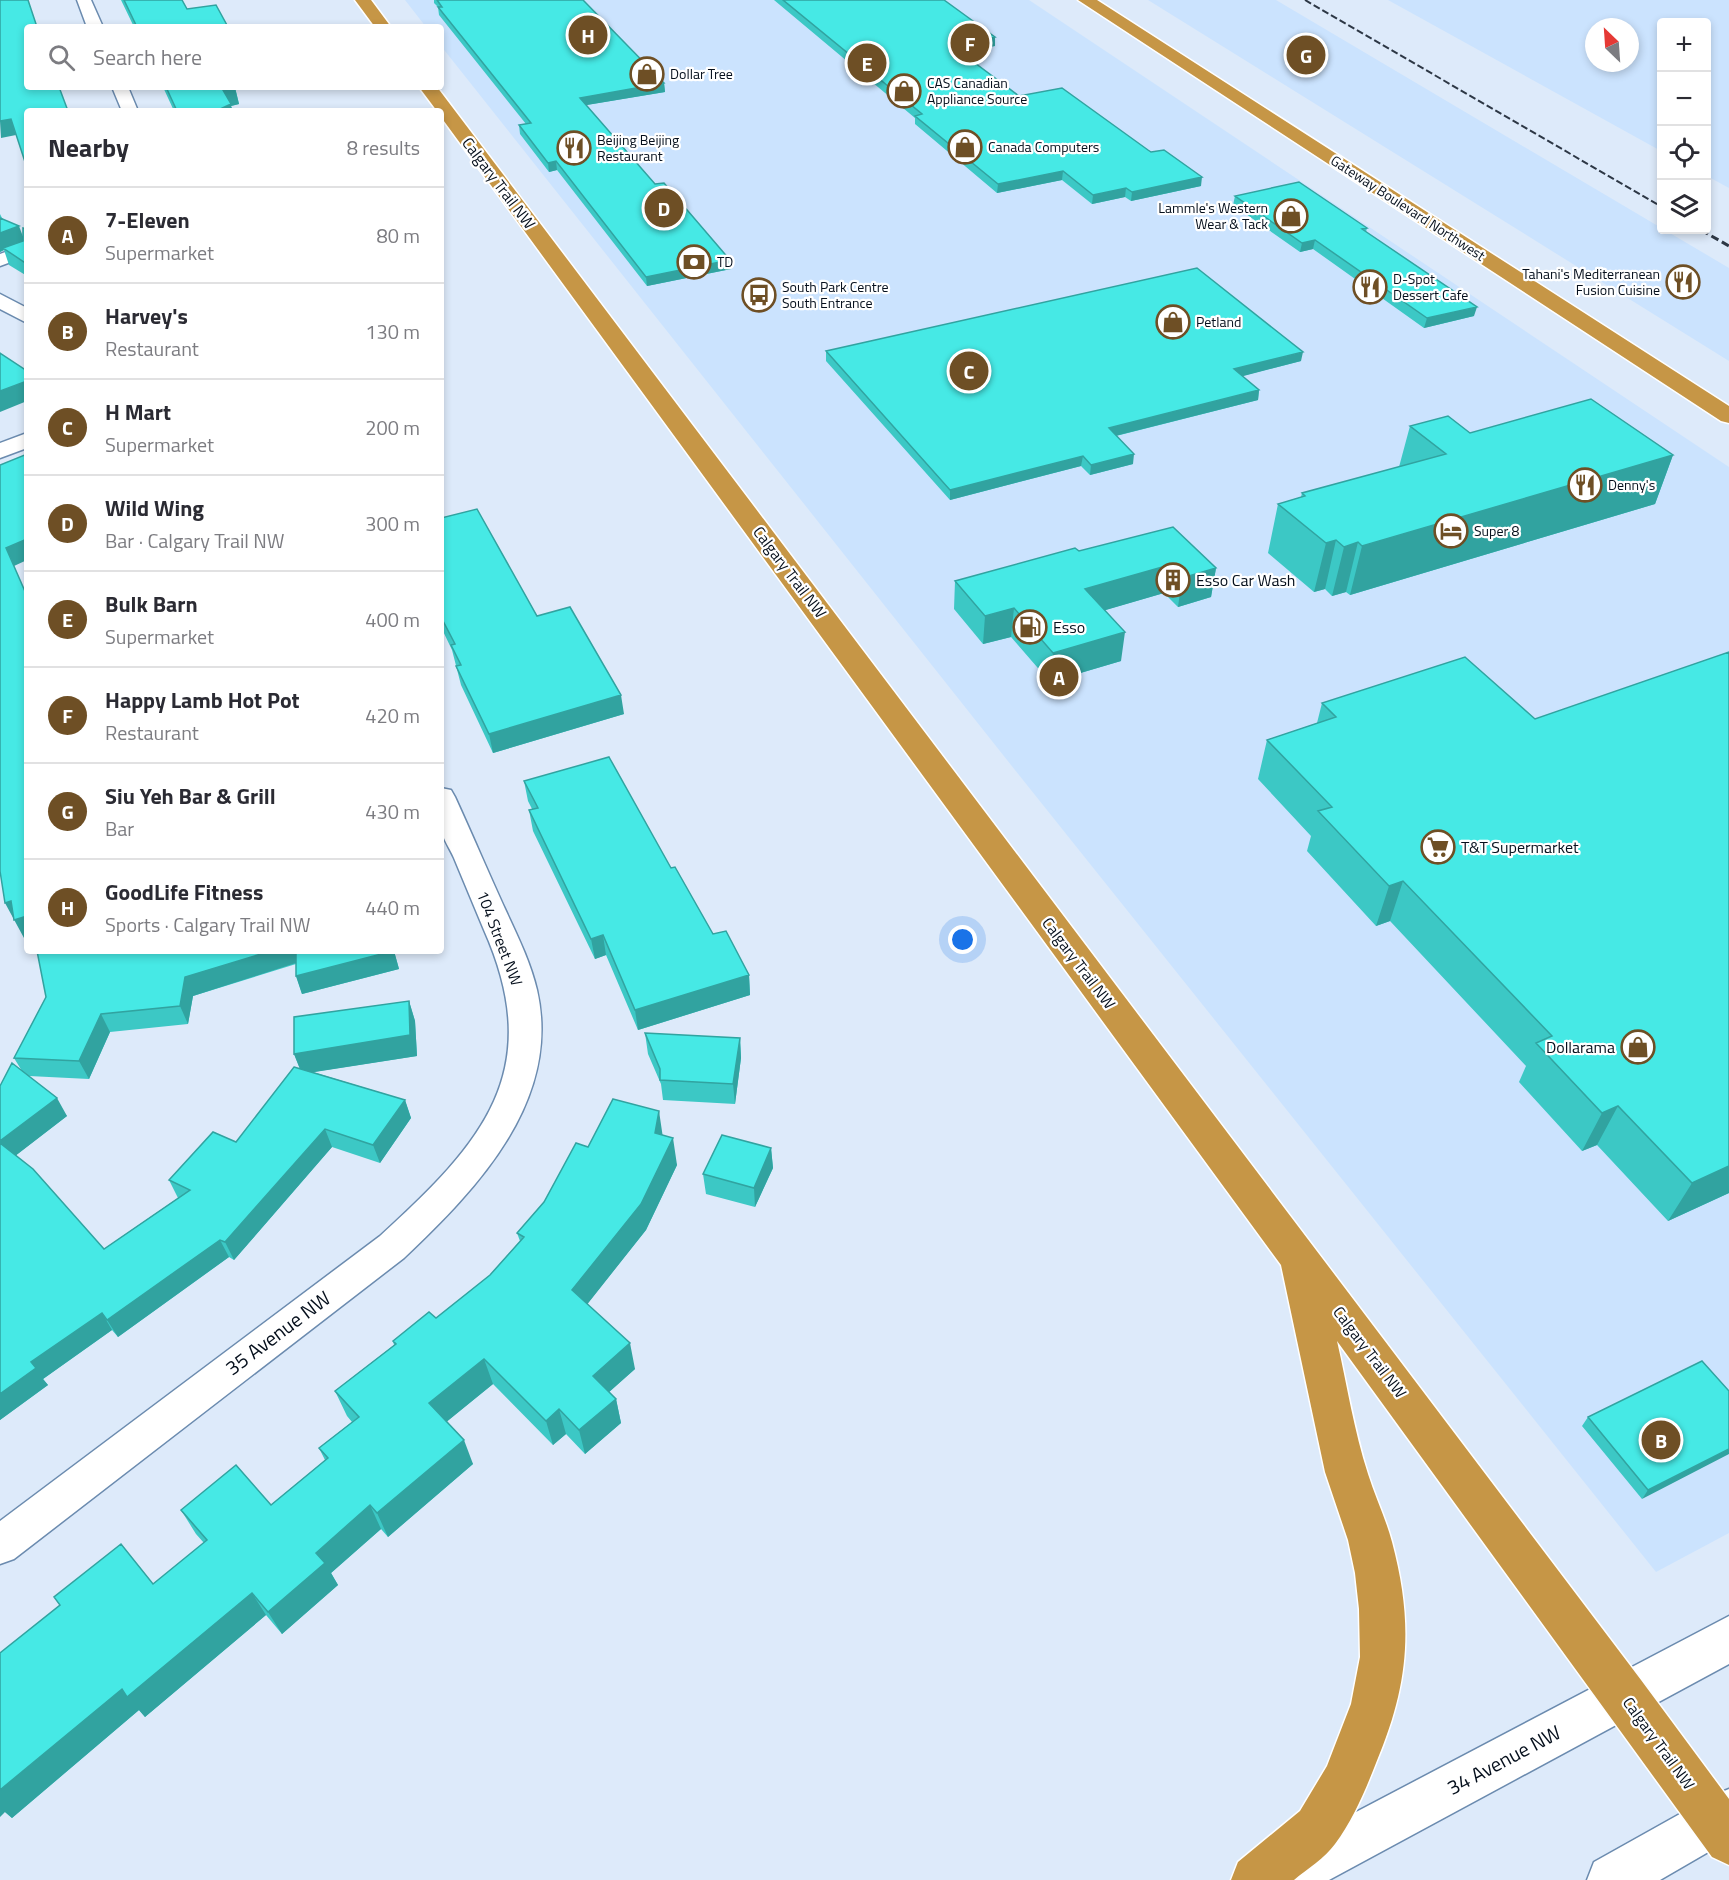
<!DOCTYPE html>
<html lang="en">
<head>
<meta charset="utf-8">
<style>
	body { margin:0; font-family:"Titillium Web",sans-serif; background:#f2f2f3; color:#2b2b33 }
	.controls { position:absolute; right:18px; top:18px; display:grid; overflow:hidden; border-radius:6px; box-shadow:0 3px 9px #0003 }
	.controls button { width:54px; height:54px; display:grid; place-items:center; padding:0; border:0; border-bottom:2px solid #e1e1e2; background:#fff; color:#2b2b33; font:30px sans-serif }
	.compass { position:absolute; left:1585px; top:18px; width:54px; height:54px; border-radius:50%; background:#fff; box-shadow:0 3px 9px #0003; rotate:335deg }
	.you { position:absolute; left:963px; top:940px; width:21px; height:21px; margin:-15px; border:4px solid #fff; border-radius:50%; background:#1a73e8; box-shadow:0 0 0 9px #1a73e833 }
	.badge { display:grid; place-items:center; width:39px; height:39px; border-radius:50%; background:#6e4f25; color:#fff; font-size:20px; font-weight:700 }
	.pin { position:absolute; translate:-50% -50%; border:3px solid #fff; box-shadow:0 2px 6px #0006 }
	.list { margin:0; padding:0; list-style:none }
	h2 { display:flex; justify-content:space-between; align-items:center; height:78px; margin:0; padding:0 24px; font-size:26px }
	h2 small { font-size:20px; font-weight:400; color:#7c7c81 }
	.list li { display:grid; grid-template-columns:39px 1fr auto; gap:18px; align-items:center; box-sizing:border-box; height:96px; padding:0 24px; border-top:2px solid #e1e1e2 }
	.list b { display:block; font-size:22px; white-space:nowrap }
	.list p { margin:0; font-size:20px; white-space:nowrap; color:#7c7c81 }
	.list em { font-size:20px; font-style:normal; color:#7c7c81 }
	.icon { flex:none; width:33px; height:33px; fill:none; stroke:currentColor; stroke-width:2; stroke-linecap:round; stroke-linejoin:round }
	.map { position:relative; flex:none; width:1729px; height:1880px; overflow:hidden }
	.search { position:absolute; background:#fff; box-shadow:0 3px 9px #0003; left:24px; top:24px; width:420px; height:66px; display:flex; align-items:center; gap:15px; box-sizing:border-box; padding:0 21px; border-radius:6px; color:#7c7c81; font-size:22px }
	.panel { position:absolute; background:#fff; box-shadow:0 3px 9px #0003; left:24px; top:108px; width:420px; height:846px; border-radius:6px }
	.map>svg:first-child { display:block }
	.built { fill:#cbe3fe; fill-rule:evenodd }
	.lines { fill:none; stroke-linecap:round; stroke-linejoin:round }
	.minor-casing { stroke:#6b8baf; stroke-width:3 }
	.secondary-casing { stroke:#6b8baf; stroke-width:3 }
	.trunk-casing { stroke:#fff; stroke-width:3 }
	.minor { fill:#fff; fill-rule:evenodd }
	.secondary { fill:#fff; fill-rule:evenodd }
	.trunk { fill:#c69646; fill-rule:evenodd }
	.rail-far1 { stroke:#2d3745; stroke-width:2; stroke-dasharray:7 3; stroke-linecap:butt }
	.rail { stroke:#2d3745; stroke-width:3; stroke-dasharray:8 4; stroke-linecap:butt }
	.wall { fill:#3cc8c5 }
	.shaded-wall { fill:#31a3a0 }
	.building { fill:#46e9e5; stroke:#31a3a0; stroke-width:1.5 }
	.labels { text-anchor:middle; stroke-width:4.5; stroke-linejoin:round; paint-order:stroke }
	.far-poi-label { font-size:14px; fill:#050f1c; stroke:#fff; text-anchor:start }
	.far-street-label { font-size:14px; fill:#050f1c; stroke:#fff }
	.street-label { font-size:16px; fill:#050f1c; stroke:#fff }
	.poi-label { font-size:16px; fill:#050f1c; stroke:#fff; text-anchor:start }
	.near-street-label { font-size:20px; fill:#050f1c; stroke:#fff }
</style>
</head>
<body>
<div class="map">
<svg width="1729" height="1880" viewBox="0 0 1729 1880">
	<rect width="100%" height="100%" fill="#ddeafa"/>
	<path class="built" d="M405,0H1029L1729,467V1533L1656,1572L1011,765L464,75L441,46V27H426Z
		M1148,0H1276L1729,268V361Z
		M1388,0H1729V188L1707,176L1706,22H1662L1661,151ZM1594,27H1630V63H1594Z"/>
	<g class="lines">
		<g class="minor-casing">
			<path id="minor" d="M77,0H91L103,27H87Z
				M112,87H128L138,111H122Z
				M27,244V256L0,266V254Z
				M0,294L27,308V323L0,309Z
				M27,433V448L0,458V443Z
				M441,788L451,790L455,797C472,834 488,872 505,909C517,935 530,961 537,990C562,1100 478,1188 404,1258L14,1559L0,1564V1521L380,1236C482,1143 547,1072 484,930C474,906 464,882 454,858C450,849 443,839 441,829C438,816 441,800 441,788Z"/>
		</g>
		<g class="secondary-casing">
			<path id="secondary" d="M1729,1616V1664L1329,1880H1254L1261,1862Z
				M1729,1789V1840L1660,1880H1587L1594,1862L1712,1796Z"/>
		</g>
		<g class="trunk-casing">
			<path id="trunk" d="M355,0H371L391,27H375Z
				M1078,0H1097L1729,406V423L1721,421Z
				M419,87H437L1641,1680L1729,1799V1865L1712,1857L1337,1341C1347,1385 1354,1431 1368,1474C1375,1497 1386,1519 1392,1542C1414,1625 1409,1685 1376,1763C1365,1791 1353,1820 1335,1844C1325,1858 1307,1869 1294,1880H1231L1238,1862L1300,1811L1327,1766L1351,1704L1360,1657L1359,1609L1355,1573L1348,1540L1325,1472L1281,1265L441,117V111H437Z"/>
		</g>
		<use href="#minor" class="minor"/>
		<use href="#secondary" class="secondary"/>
		<use href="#trunk" class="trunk"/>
		<path class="rail-far1" d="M1305,0L1662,207"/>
		<path class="rail" d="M1701,230L1729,246"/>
	</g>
	<path class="wall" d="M121,0H182L187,9L228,27H134Z
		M434,0H437L664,83L665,92L586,105L655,184L730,260L731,269L647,286L557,170L549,172L520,134L519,125L526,124L439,15L438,7L434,3Z
		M774,0H944L995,37V46L960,52L1019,96L1151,152L1201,186L1131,201L1125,197L1092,204L1062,180L997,193L915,124V118Z
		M163,87H235L239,104L231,106L233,111H174Z
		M1235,196L1367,228L1366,232L1474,316L1424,328L1313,249L1300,252L1233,205Z
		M0,214L2,218L23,237L27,229V276L9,265L4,250L0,252Z
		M826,351L1301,361L1242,376L1259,390L1258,400L1116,436L1133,464L1090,475L1081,466L950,500L826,361Z
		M1410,426L1470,433L1673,455L1655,504L1350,595L1346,592L1332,596L1325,589L1314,592L1268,553L1278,504L1301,497L1302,493L1399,467Z
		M441,518L537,616L624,714L493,753L461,685L452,650L441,627Z
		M1079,551L1216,568L1211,597L1178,607L1164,593L1105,610L1121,661L1050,682L1011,637L983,644L954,609L955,581Z
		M1729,652V1193L1668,1221L1597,1145L1582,1151L1519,1082L1526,1066L1390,921L1376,926L1307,851L1311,836L1258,779L1267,740L1317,723L1322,703L1535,719Z
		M524,781L671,868L713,934L749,975L750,995L638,1030L606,955L595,959L533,831L529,810L532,809L528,801Z
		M37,951H394L399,969L302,994L296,976V964L193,996L188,1024L110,1032L89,1079L29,1076L67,1116L16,1155L104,1249L178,1198L169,1180L236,1142L300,1069L294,1054L409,1001L415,1021L417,1056L313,1072L405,1100L411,1118L380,1163L332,1147L234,1260L229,1257L118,1337L112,1330L43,1379L48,1385L0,1420V1086L22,1071L14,1058L46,997Z
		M645,1033L740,1038L741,1058L735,1104L663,1100L661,1084L648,1054Z
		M663,1135L677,1165L646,1230L587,1304L635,1369L609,1392L616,1399L621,1423L585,1454L566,1434L553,1445L493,1384L446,1422L473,1464L388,1537L381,1529L331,1573L338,1585L282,1634L266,1615L145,1717L139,1710L12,1818L5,1812L153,1584L204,1543L196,1534L181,1510L271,1505L325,1460L319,1448L352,1422L347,1416L335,1391L394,1345L393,1341L436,1318L490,1275L520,1241L517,1233L544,1202L588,1147Z
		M771,1148L773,1168L755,1207L706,1194L703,1174Z
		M1729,1391L1642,1499L1582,1426L1588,1417Z"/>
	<path class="shaded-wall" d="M995,37V46L951,53V45Z
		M664,83L665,92L581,106L580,98Z
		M235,88L239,104L231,106L233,111H216L223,90Z
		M11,119L16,135L1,138L0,121Z
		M556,161L557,170L549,172L548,163Z
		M1063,171L1062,180L997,193L998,184Z
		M1202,177L1201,186L1131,201L1132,192Z
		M1126,188L1125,197L1092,204L1093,195Z
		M19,226L25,242L3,248L4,250L0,252V233Z
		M1315,240L1313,249L1300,252L1302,243Z
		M730,260L731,269L647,286L646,277Z
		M1477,307L1474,316L1424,328L1427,318Z
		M1303,352L1301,361L1232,379L1234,369Z
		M27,381V401L0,412V391Z
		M1259,390L1258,400L1107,438L1109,428Z
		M1134,454L1133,464L1090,475L1091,465Z
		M1673,455L1655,504L1350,595L1362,546Z
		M1083,456L1081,466L950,500V490Z
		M27,539V560L14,566L6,548Z
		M1336,540L1325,589L1314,592L1326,543Z
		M1358,542L1346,592L1332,596L1344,547Z
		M1169,565L1164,593L1082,617L1085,589Z
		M1216,568L1211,597L1178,607L1182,578Z
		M1014,608L1011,637L983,644L985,616Z
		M1125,632L1121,661L1050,682L1053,653Z
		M621,695L624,714L493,753L489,734Z
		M1403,881L1390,921L1376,926L1389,886Z
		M11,901L27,916V937L24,938L5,903Z
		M603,935L606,955L595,959L591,939Z
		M271,951H299L302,961L193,996L188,1024L180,1006L185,977Z
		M394,951L399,969L302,994L296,976Z
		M749,975L750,995L638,1030L635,1010Z
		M409,1001L415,1021L417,1056L302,1074L294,1054Z
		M101,1014L110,1032L89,1079L79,1061Z
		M740,1038L741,1058L735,1104L733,1084Z
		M57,1098L67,1116L10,1160L0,1144V1141Z
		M405,1100L411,1118L380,1163L373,1145Z
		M1618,1106L1597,1145L1582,1151L1602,1113Z
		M659,1111L663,1138L655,1133Z
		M325,1129L332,1147L234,1260L225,1242Z
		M673,1138L677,1165L646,1230L578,1316L572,1290Z
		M771,1148L773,1168L755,1207L754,1188Z
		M1729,1166V1193L1668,1221L1692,1183Z
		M220,1240L229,1257L118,1337L107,1320Z
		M102,1313L112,1330L43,1379L48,1385L0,1420V1394L31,1362Z
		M630,1343L635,1369L599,1401L593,1376Z
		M484,1359L493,1384L439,1428L429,1403Z
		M616,1399L621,1423L585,1454L579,1430Z
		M559,1409L566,1434L553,1445L546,1421Z
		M464,1440L473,1464L388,1537L377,1513Z
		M1729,1449V1454L1642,1499L1648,1490Z
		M370,1505L381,1529L331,1573L338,1585L282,1634L268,1612L316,1553Z
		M252,1593L266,1615L145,1717L139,1710L12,1818L5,1812L0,1817V1790L122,1689Z"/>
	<path class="building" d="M0,0H28L37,27H27V87H59L68,111H27V168L11,119L0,121Z
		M124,0H182L187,9L216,5L228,27H137Z
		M437,0H583L664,83L580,98L655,184L664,183L730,260L646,277L556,161L548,163L519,125L531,123L438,7H442Z
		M783,0H944L995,37L951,45L1019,96L1062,88L1148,150L1151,152L1164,150L1202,177L1132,192L1126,188L1093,195L1063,171L998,184L915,116L922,114Z
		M166,87H235V88L223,90L231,104L216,111H177Z
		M1299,182L1367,228L1362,229L1477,307L1427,318L1315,240L1302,243L1235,196Z
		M0,218L19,226L0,233Z
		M23,228L27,229V264L3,248L23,241Z
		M1197,268L1303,352L1234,369L1259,390L1109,428L1134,454L1091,465L1083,456L950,490L826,351Z
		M0,353L27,371V381L0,391Z
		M1591,399L1673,455L1362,546L1358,542L1344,547L1336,540L1326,543L1278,504L1305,496L1302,493L1446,454L1410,426L1448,416L1470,433Z
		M27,454V539L6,548L27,596V916L14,920L11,901L5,903L0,871V465Z
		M477,509L537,616L570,607L621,695L489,734L456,666L461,665L451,645L455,644L441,617V518Z
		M1173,527L1216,568L1182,578L1169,565L1085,589L1125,632L1053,653L1014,608L985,616L955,581L1075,548L1079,551Z
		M1729,652V1166L1692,1183L1618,1106L1602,1113L1536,1043L1552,1036L1403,881L1389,886L1318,811L1332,807L1267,740L1336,717L1322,703L1465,657L1535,719Z
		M609,757L671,868L675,867L713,934L726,931L749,975L635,1010L603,935L591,939L529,810L538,808L524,781Z
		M37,951H271L185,977L180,1006L101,1014L79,1061L14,1058L46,997Z
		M296,951H393L296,976Z
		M409,1001L410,1035L294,1054V1017Z
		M645,1033L740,1038L733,1084L660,1080V1069Z
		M12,1063L57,1098L0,1141V1086Z
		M294,1067L405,1100L373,1145L325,1129L225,1242L220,1240L107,1320L102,1313L31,1362L36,1368L0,1394V1143L33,1169L104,1249L190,1190L169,1180L213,1132L236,1142Z
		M613,1099L659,1111L655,1133L673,1138L641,1204L572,1290L630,1343L593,1376L616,1399L579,1430L559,1409L546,1421L484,1359L429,1403L464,1440L377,1513L370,1505L316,1553L325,1563L268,1612L252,1593L127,1697L122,1689L0,1790V1653L60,1605L54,1597L121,1544L153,1584L207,1540L181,1510L236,1465L271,1505L328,1458L319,1448L359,1417L335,1391L396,1344L393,1341L429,1312L436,1318L490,1275L524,1237L517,1233L544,1202L576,1143L588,1147Z
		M722,1135L771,1148L754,1188L703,1174Z
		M1702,1361L1729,1391V1449L1648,1490L1588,1417Z"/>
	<defs>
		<g id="shop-ring" transform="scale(1.725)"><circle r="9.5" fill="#fff" stroke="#6e4f25" stroke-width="1.5"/><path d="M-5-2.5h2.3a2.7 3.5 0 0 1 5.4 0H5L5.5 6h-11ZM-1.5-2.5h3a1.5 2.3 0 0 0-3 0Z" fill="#6e4f25"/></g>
		<g id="restaurant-ring" transform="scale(1.725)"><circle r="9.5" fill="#fff" stroke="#6e4f25" stroke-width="1.5"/><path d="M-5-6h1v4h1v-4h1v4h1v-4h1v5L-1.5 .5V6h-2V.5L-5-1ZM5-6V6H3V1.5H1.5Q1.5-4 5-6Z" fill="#6e4f25"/></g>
		<g id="bank-ring" transform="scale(1.725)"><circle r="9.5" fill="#fff" stroke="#6e4f25" stroke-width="1.5"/><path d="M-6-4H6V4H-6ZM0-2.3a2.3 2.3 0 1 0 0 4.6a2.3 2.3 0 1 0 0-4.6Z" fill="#6e4f25"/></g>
		<g id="bus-ring" transform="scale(1.725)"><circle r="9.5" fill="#fff" stroke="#6e4f25" stroke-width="1.5"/><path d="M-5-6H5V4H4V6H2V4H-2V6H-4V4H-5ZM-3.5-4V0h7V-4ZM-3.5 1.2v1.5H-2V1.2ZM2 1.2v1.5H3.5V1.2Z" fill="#6e4f25"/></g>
		<g id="hotel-ring" transform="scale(1.725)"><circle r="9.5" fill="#fff" stroke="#6e4f25" stroke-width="1.5"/><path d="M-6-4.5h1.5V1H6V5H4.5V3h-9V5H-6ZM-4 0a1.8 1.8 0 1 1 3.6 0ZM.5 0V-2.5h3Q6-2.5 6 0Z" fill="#6e4f25"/></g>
		<g id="building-ring" transform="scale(1.725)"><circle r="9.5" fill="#fff" stroke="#6e4f25" stroke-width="1.5"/><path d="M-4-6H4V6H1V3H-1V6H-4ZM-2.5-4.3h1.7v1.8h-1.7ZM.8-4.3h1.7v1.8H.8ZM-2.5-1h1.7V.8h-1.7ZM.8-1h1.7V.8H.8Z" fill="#6e4f25"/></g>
		<g id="fuel-ring" transform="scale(1.725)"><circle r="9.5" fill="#fff" stroke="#6e4f25" stroke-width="1.5"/><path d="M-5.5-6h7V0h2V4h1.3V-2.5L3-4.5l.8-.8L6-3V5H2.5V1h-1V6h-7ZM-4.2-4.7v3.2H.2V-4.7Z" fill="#6e4f25"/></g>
		<g id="supermarket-ring" transform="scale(1.725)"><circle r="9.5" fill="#fff" stroke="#6e4f25" stroke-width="1.5"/><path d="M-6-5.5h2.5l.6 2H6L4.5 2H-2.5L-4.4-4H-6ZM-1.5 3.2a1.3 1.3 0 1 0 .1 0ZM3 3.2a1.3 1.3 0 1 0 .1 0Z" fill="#6e4f25"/></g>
	</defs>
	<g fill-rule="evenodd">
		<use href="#shop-ring" x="647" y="74"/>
		<use href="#shop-ring" x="904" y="91"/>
		<use href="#shop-ring" x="965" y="147"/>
		<use href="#restaurant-ring" x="574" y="148"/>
		<use href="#shop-ring" x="1291" y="216"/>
		<use href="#bank-ring" x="694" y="262"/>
		<use href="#restaurant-ring" x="1683" y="282"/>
		<use href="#restaurant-ring" x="1370" y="287"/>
		<use href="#bus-ring" x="759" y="295"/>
		<use href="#shop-ring" x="1173" y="322"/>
		<use href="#restaurant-ring" x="1585" y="485"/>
		<use href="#hotel-ring" x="1451" y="531"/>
		<use href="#building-ring" x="1173" y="580"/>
		<use href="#fuel-ring" x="1030" y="627"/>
		<use href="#supermarket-ring" x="1438" y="847"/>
		<use href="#shop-ring" x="1638" y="1047"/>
	</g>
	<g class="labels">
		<g class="far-poi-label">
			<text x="670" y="79">Dollar Tree</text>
			<text x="927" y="88">CAS Canadian<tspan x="927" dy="16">Appliance Source</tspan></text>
			<text x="597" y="145">Beijing Beijing<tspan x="597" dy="16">Restaurant</tspan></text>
			<text x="988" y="152">Canada Computers</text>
			<text x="1268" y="213" text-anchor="end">Lammle's Western<tspan x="1268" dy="16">Wear &amp; Tack</tspan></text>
			<text x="717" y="267">TD</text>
			<text x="1660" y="279" text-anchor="end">Tahani's Mediterranean<tspan x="1660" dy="16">Fusion Cuisine</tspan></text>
			<text x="1393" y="284">D-Spot<tspan x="1393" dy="16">Dessert Cafe</tspan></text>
			<text x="782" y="292">South Park Centre<tspan x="782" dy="16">South Entrance</tspan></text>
			<text x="1196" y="327">Petland</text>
			<text x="1608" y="490">Denny's</text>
			<text x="1474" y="536">Super 8</text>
		</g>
		<g class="far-street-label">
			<text transform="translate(1408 208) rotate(33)" y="5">Gateway Boulevard Northwest</text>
		</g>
		<g class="street-label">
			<text transform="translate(499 183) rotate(53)" y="6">Calgary Trail NW</text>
			<text transform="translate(790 572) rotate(53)" y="6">Calgary Trail NW</text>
			<text transform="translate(500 938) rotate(69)" y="6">104 Street NW</text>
			<text transform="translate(1079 963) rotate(53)" y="6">Calgary Trail NW</text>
			<text transform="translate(1370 1352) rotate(53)" y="6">Calgary Trail NW</text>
			<text transform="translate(1659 1743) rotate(54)" y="6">Calgary Trail NW</text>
		</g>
		<g class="poi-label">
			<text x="1196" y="586">Esso Car Wash</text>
			<text x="1053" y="633">Esso</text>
			<text x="1461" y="853">T&amp;T Supermarket</text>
			<text x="1615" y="1053" text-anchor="end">Dollarama</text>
		</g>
		<g class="near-street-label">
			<text transform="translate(278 1333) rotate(-37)" y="7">35 Avenue NW</text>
			<text transform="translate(1504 1760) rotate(-28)" y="7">34 Avenue NW</text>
		</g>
	</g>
</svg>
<div class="controls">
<button>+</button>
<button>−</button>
<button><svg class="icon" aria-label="locate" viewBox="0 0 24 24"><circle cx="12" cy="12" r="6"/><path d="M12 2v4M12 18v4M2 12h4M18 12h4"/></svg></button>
<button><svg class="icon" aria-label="layers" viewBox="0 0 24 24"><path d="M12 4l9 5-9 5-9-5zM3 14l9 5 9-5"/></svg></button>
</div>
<svg class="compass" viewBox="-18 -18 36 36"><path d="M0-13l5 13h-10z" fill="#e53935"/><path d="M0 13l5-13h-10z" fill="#7c7c81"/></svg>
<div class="you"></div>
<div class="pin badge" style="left:1059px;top:677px">A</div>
<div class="pin badge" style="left:1661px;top:1440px">B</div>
<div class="pin badge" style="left:969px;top:371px">C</div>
<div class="pin badge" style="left:664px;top:208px">D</div>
<div class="pin badge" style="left:867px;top:63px">E</div>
<div class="pin badge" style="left:970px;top:43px">F</div>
<div class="pin badge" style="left:1306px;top:55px">G</div>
<div class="pin badge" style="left:588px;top:35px">H</div>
<div class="search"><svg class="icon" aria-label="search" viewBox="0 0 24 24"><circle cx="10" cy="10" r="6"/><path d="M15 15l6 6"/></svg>Search here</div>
<section class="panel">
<h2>Nearby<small>8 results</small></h2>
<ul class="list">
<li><span class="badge">A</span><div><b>7-Eleven</b><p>Supermarket</p></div><em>80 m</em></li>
<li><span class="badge">B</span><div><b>Harvey's</b><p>Restaurant</p></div><em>130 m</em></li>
<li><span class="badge">C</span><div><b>H Mart</b><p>Supermarket</p></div><em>200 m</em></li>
<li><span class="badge">D</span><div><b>Wild Wing</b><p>Bar · Calgary Trail NW</p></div><em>300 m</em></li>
<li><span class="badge">E</span><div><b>Bulk Barn</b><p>Supermarket</p></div><em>400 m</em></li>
<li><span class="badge">F</span><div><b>Happy Lamb Hot Pot</b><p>Restaurant</p></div><em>420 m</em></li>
<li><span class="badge">G</span><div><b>Siu Yeh Bar &amp; Grill</b><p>Bar</p></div><em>430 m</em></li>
<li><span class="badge">H</span><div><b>GoodLife Fitness</b><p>Sports · Calgary Trail NW</p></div><em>440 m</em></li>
</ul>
</section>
</div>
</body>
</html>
